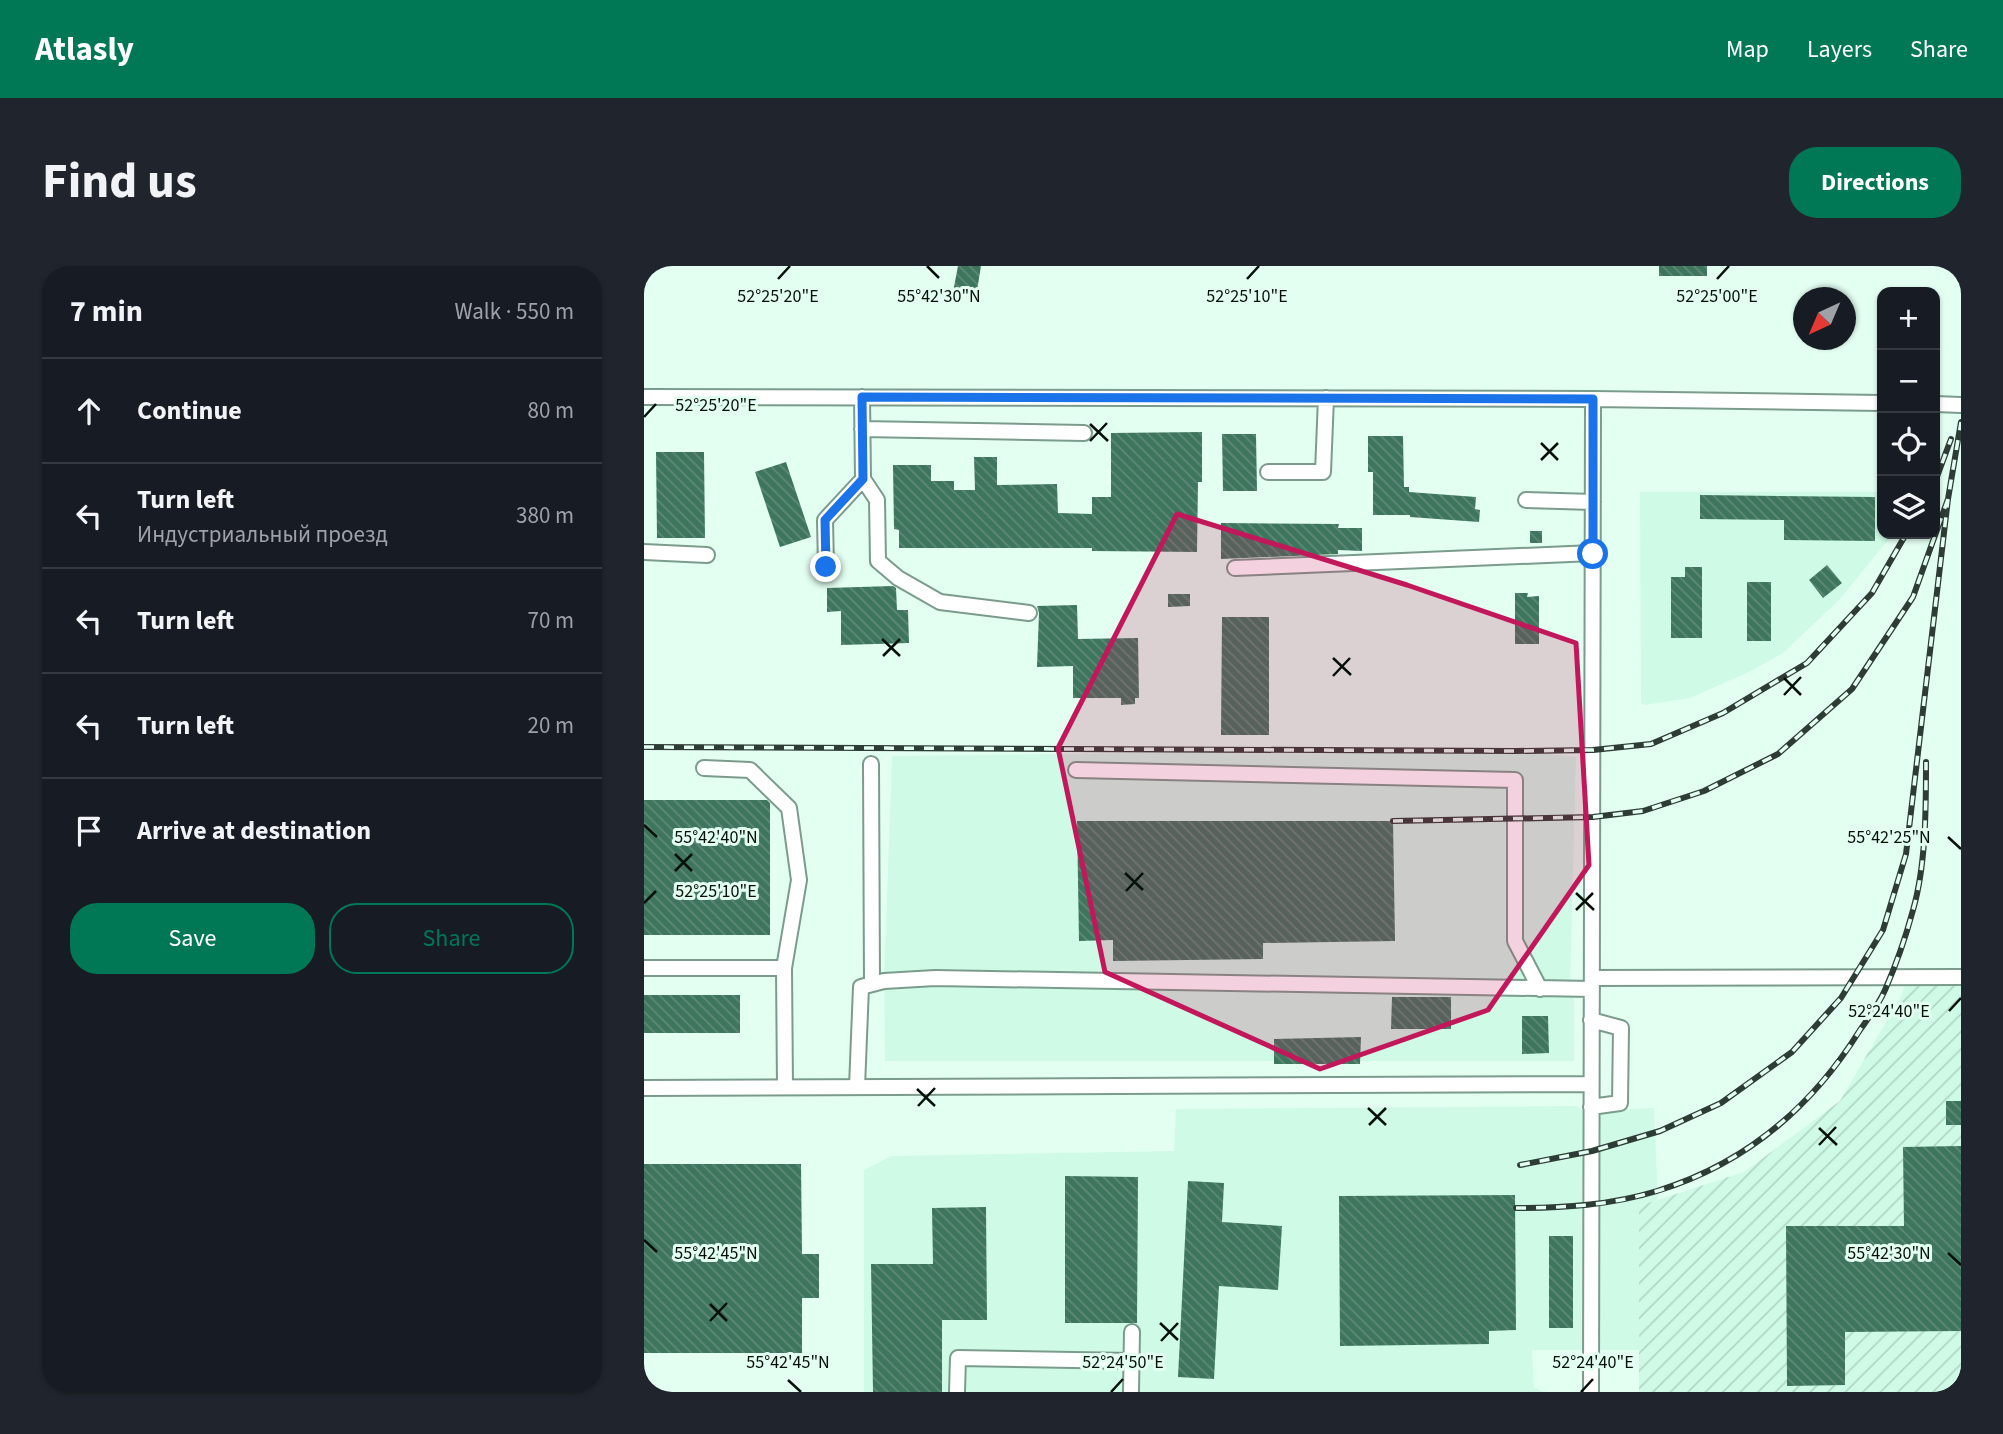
<!DOCTYPE html>
<html lang="en">
<head>
<meta charset="utf-8">
<style>
	body { margin:0; font-family:"Source Sans 3",sans-serif; background:#20242c; color:#f1f3f6 }
	.controls { position:absolute; right:21px; top:21px; display:grid; overflow:hidden; border-radius:14px; box-shadow:0 2px 5px #0004 }
	.controls button { width:63px; height:63px; display:grid; place-items:center; padding:0; border:0; border-bottom:2px solid #363941; background:#171b24; color:#f1f3f6; font:35px sans-serif }
	.compass { position:absolute; left:1149px; top:21px; width:63px; height:63px; border-radius:50%; background:#171b24; box-shadow:0 2px 5px #0004; rotate:224deg }
	.stop { position:absolute; width:21px; height:21px; margin:-16px; border:5px solid #1a73e8; border-radius:50%; background:#fff }
	.stop.end { background:#1a73e8; border-color:#fff; box-shadow:0 2px 7px #0008 }
	.list { margin:0; padding:0; list-style:none }
	h2 { display:flex; justify-content:space-between; align-items:center; height:91px; margin:0; padding:0 28px; font-size:30px }
	h2 small { font-size:23px; font-weight:400; color:#9ea1a6 }
	.list li { display:grid; grid-template-columns:46px 1fr auto; gap:21px; align-items:center; box-sizing:border-box; height:105px; padding:0 28px; border-top:2px solid #363941 }
	.list b { display:block; font-size:26px; white-space:nowrap }
	.list p { margin:0; font-size:23px; white-space:nowrap; color:#9ea1a6 }
	.list em { font-size:23px; font-style:normal; color:#9ea1a6 }
	.actions { display:flex; gap:14px; padding:21px 28px }
	.actions a { flex:1; padding:16px 0; border:2px solid #007855; border-radius:28px; text-align:center; font-size:24px; color:#007855 }
	.actions .main { background:#007855; color:#fff }
	.icon { flex:none; width:38px; height:38px; fill:none; stroke:currentColor; stroke-width:2; stroke-linecap:round; stroke-linejoin:round }
	.map { position:relative; flex:none; width:1317px; height:1126px; overflow:hidden; border-radius:28px }
	header { display:flex; align-items:center; gap:42px; box-sizing:border-box; height:98px; padding:0 35px; background:#007855; color:#fff }
	header strong { font-size:33px }
	nav { display:flex; gap:38px; margin-inline-start:auto; font-size:24px }
	.intro { display:flex; align-items:center; justify-content:space-between; box-sizing:border-box; height:168px; padding:0 42px }
	h1 { margin:0; font-size:49px }
	.button { padding:18px 32px; border-radius:28px; background:#007855; color:#fff; font-size:24px; font-weight:700 }
	main { display:flex; gap:42px; padding:0 42px }
	aside { flex:1; background:#171b24; border-radius:28px; box-shadow:0 2px 5px #0004 }
	.map>svg:first-child { display:block }
	.built { fill:#cffbe6 }
	.industrial { fill:url(#industrial-furrows) }
	.building { fill:url(#building-back-hatch) }
	.lines { fill:none; stroke-linecap:round; stroke-linejoin:round }
	.minor-casing { stroke:#7b9c8c; stroke-width:18 }
	.minor { stroke:#fff; stroke-width:14 }
	.rail-casing { stroke:#2e3c36; stroke-width:6 }
	.rail { stroke:#e3fff1; stroke-width:3.5; stroke-dasharray:10; stroke-linecap:butt }
	.route { stroke:#1a73e8; stroke-width:9 }
	.marked { fill:#c2185b; fill-opacity:0.2; stroke:#c2185b; stroke-width:5; stroke-linejoin:round }
	.ticks { fill:none; stroke:#05100b; stroke-width:2.5 }
	.ticks-label { font-size:18px; text-anchor:middle; fill:#05100b; stroke:#e3fff1; stroke-width:6; stroke-linejoin:round; paint-order:stroke }
</style>
</head>
<body>
<header>
<strong>Atlasly</strong>
<nav><a>Map</a><a>Layers</a><a>Share</a></nav>
</header>
<div class="intro"><h1>Find us</h1><a class="button">Directions</a></div>
<main>
<aside>
<h2>7 min<small>Walk · 550 m</small></h2>
<ul class="list">
<li><svg class="icon" aria-label="ahead" viewBox="0 0 24 24"><path d="M12 20V5M6 11l6-6 6 6"/></svg><div><b>Continue</b></div><em>80 m</em></li>
<li><svg class="icon" aria-label="left" viewBox="0 0 24 24"><path d="M17 20v-9H6M10 6l-5 5 5 5"/></svg><div><b>Turn left</b><p>Индустриальный проезд</p></div><em>380 m</em></li>
<li><svg class="icon" aria-label="left" viewBox="0 0 24 24"><path d="M17 20v-9H6M10 6l-5 5 5 5"/></svg><div><b>Turn left</b></div><em>70 m</em></li>
<li><svg class="icon" aria-label="left" viewBox="0 0 24 24"><path d="M17 20v-9H6M10 6l-5 5 5 5"/></svg><div><b>Turn left</b></div><em>20 m</em></li>
<li><svg class="icon" aria-label="arrive" viewBox="0 0 24 24"><path d="M6 21V4h12l-3 4 3 4H6"/></svg><div><b>Arrive at destination</b></div></li>
</ul>
<div class="actions"><a class="main">Save</a><a>Share</a></div>
</aside>
<div class="map">
<svg width="1317" height="1126" viewBox="0 0 1317 1126">
	<defs>
		<pattern id="industrial-furrows" width="10" height="10" patternUnits="userSpaceOnUse" patternTransform="scale(1.75)"><rect width="10" height="10" fill="#cffbe6"/><path d="M-1 1l2-2M0 10L10 0M9 11l2-2" fill="none" stroke="#b0d6c4"/></pattern>
		<pattern id="building-back-hatch" width="6" height="6" patternUnits="userSpaceOnUse" patternTransform="scale(1.75)"><rect width="6" height="6" fill="#3d755d"/><path d="M-1 5l2 2M0 0l6 6M5-1l2 2" fill="none" stroke="#618978"/></pattern>
	</defs>
	<rect width="100%" height="100%" fill="#e3fff1"/>
	<path class="built" d="M996,226H1238V268H1249L1195,334L1139,387L1107,405L1046,432L1001,439L997,437Z
		M563,486L897,487L932,491L926,723L930,726V795H241L240,715L248,490Z
		M933,840L939,845L1010,842L1014,934L995,940L996,1084H888L890,1121L900,1126H220V904L247,890L530,885L532,843Z"/>
	<path class="industrial" d="M1268,702H1317V1126H995V940L1100,906L1196,835L1256,732Z"/>
	<path class="building" d="M314,0H337L332,31L309,26Z
		M1015,0H1063V10H1015Z
		M558,166V216H554L553,286L448,285V282H255V264L250,263L249,199H287V215H310V224H331L330,191H353V219L413,218L414,247L448,248V231H467V167Z
		M578,168H612L613,225H579Z
		M724,170H759L760,221H765V226L832,231L831,243L836,244L835,256L766,251V249H729V206H724Z
		M12,186H60L61,272H13Z
		M142,196L167,271L136,281L111,206Z
		M1056,229L1231,231V275L1140,274V254L1056,253Z
		M577,257L695,258L694,262H718V285L694,284V288L577,293Z
		M886,265H898V277H886Z
		M1183,299L1198,317L1179,332L1165,314Z
		M1041,301H1058V372H1027V311H1041Z
		M1103,316H1127V375H1103Z
		M249,320L252,322L253,344H264L265,377L197,379V345L183,346V322Z
		M871,327H884L883,331L895,330V378H871Z
		M524,328H546V340L524,341Z
		M433,339L434,373L494,372L495,432H491V438L477,439V432H429V400L393,401L395,347L393,340Z
		M578,351H625V469H577Z
		M0,534H123L126,537V669H0Z
		M433,555H749L751,675L619,677V693L469,695V674L435,675Z
		M0,729H96V767H0Z
		M748,731H807V763H747Z
		M878,750H904L905,787L878,788Z
		M717,771L716,798H630V773Z
		M1302,835H1317V859H1302Z
		M1317,880V1065L1201,1066V1119L1143,1120L1142,960H1260L1259,881Z
		M0,898H157L158,988H175V1032H158V1087H0Z
		M421,910L494,911L493,1057H421Z
		M544,915L580,917L578,956L638,960L634,1024L575,1020L570,1113L534,1111Z
		M871,929L872,1064L845,1065V1078L696,1080L695,930Z
		M342,941L343,1054H298V1126H229L227,998H289L288,942Z
		M905,970H929V1062H905Z"/>
	<g class="lines">
		<g class="minor-casing">
			<path id="minor" d="M0,131L949,133L1238,137
				M1291,138L1317,139
				M218,163L440,167
				M624,206H679L682,132
				M219,213L233,234L234,295L254,312L296,336L385,347
				M882,234L949,236
				M0,286L63,289
				M182,301L181,254L219,213L218,131
				M591,302L949,287
				M227,498L228,718
				M60,502L106,504L145,542L155,614L140,702
				M432,504L871,514V675L896,723
				M0,702H140L141,821
				M948,712L1317,711
				M213,821L217,721L240,715L291,712L948,723
				M0,822L947,818
				M947,841L976,837L977,762L947,754
				M313,1126L314,1092L487,1095
				M487,1126L488,1066
				M947,1126L949,133"/>
		</g>
		<use href="#minor" class="minor"/>
		<g class="rail-casing">
			<path id="rail" d="M1291,216L1307,173
				M0,481L872,485L949,484L1007,478L1079,447L1163,397L1228,327L1262,268
				M749,555L949,551L999,545L1060,525L1134,488L1208,423L1269,331L1304,233L1317,156
				M876,899L948,885L1016,865L1077,837L1148,786L1197,732L1239,664L1262,588L1304,233
				M872,942C920,942 967,939 1013,925C1101,898 1168,841 1216,764C1225,751 1235,738 1241,724C1252,699 1262,670 1269,644C1282,599 1282,543 1282,496"/>
		</g>
		<use href="#rail" class="rail"/>
	</g>
	<g class="lines">
		<path class="route" d="M182,301L181,254L219,213L218,131L949,133V288"/>
	</g>
	<path class="marked" d="M533,248L763,319L932,377L945,599L844,744L676,803L461,706L414,482Z"/>
	<path class="ticks" d="M283,0L295,12M134,13L146,0M603,13L615,0M1073,13L1085,0M0,151L12,138M446,158L464,175M446,175L463,157M897,177L914,194M897,194L914,177M238,373L256,390M239,390L256,373M689,392L707,409M689,410L706,392M1140,412L1157,429M1140,429L1157,411M0,559L13,571M1304,571L1317,583M31,588L48,605M31,605L48,588M481,607L499,624M482,625L499,607M932,627L950,644M0,637L12,625M932,644L949,627M1305,745L1317,732M273,823L291,840M274,840L291,822M724,842L742,859M725,859L742,842M1175,862L1193,879M1175,879L1192,861M0,974L13,986M1304,987L1317,999M66,1038L83,1055M66,1055L83,1037M516,1057L534,1074M517,1075L534,1057M144,1114L157,1126M467,1126L479,1113M937,1126L949,1113"/>
	<g class="ticks-label">
		<text x="295" y="36">55°42'30"N</text>
		<text x="134" y="36">52°25'20"E</text>
		<text x="603" y="36">52°25'10"E</text>
		<text x="1073" y="36">52°25'00"E</text>
		<text x="72" y="145">52°25'20"E</text>
		<text x="72" y="577">55°42'40"N</text>
		<text x="1245" y="577">55°42'25"N</text>
		<text x="72" y="631">52°25'10"E</text>
		<text x="1245" y="751">52°24'40"E</text>
		<text x="72" y="993">55°42'45"N</text>
		<text x="1245" y="993">55°42'30"N</text>
		<text x="479" y="1102">52°24'50"E</text>
		<text x="949" y="1102">52°24'40"E</text>
		<text x="144" y="1102">55°42'45"N</text>
	</g>
</svg>
<div class="controls">
<button>+</button>
<button>−</button>
<button><svg class="icon" aria-label="locate" viewBox="0 0 24 24"><circle cx="12" cy="12" r="6"/><path d="M12 2v4M12 18v4M2 12h4M18 12h4"/></svg></button>
<button><svg class="icon" aria-label="layers" viewBox="0 0 24 24"><path d="M12 4l9 5-9 5-9-5zM3 14l9 5 9-5"/></svg></button>
</div>
<svg class="compass" viewBox="-18 -18 36 36"><path d="M0-13l5 13h-10z" fill="#e53935"/><path d="M0 13l5-13h-10z" fill="#9ea1a6"/></svg>
<div class="stop" style="left:949px;top:288px"></div>
<div class="stop end" style="left:182px;top:301px"></div>
</div>
</main>
</body>
</html>
